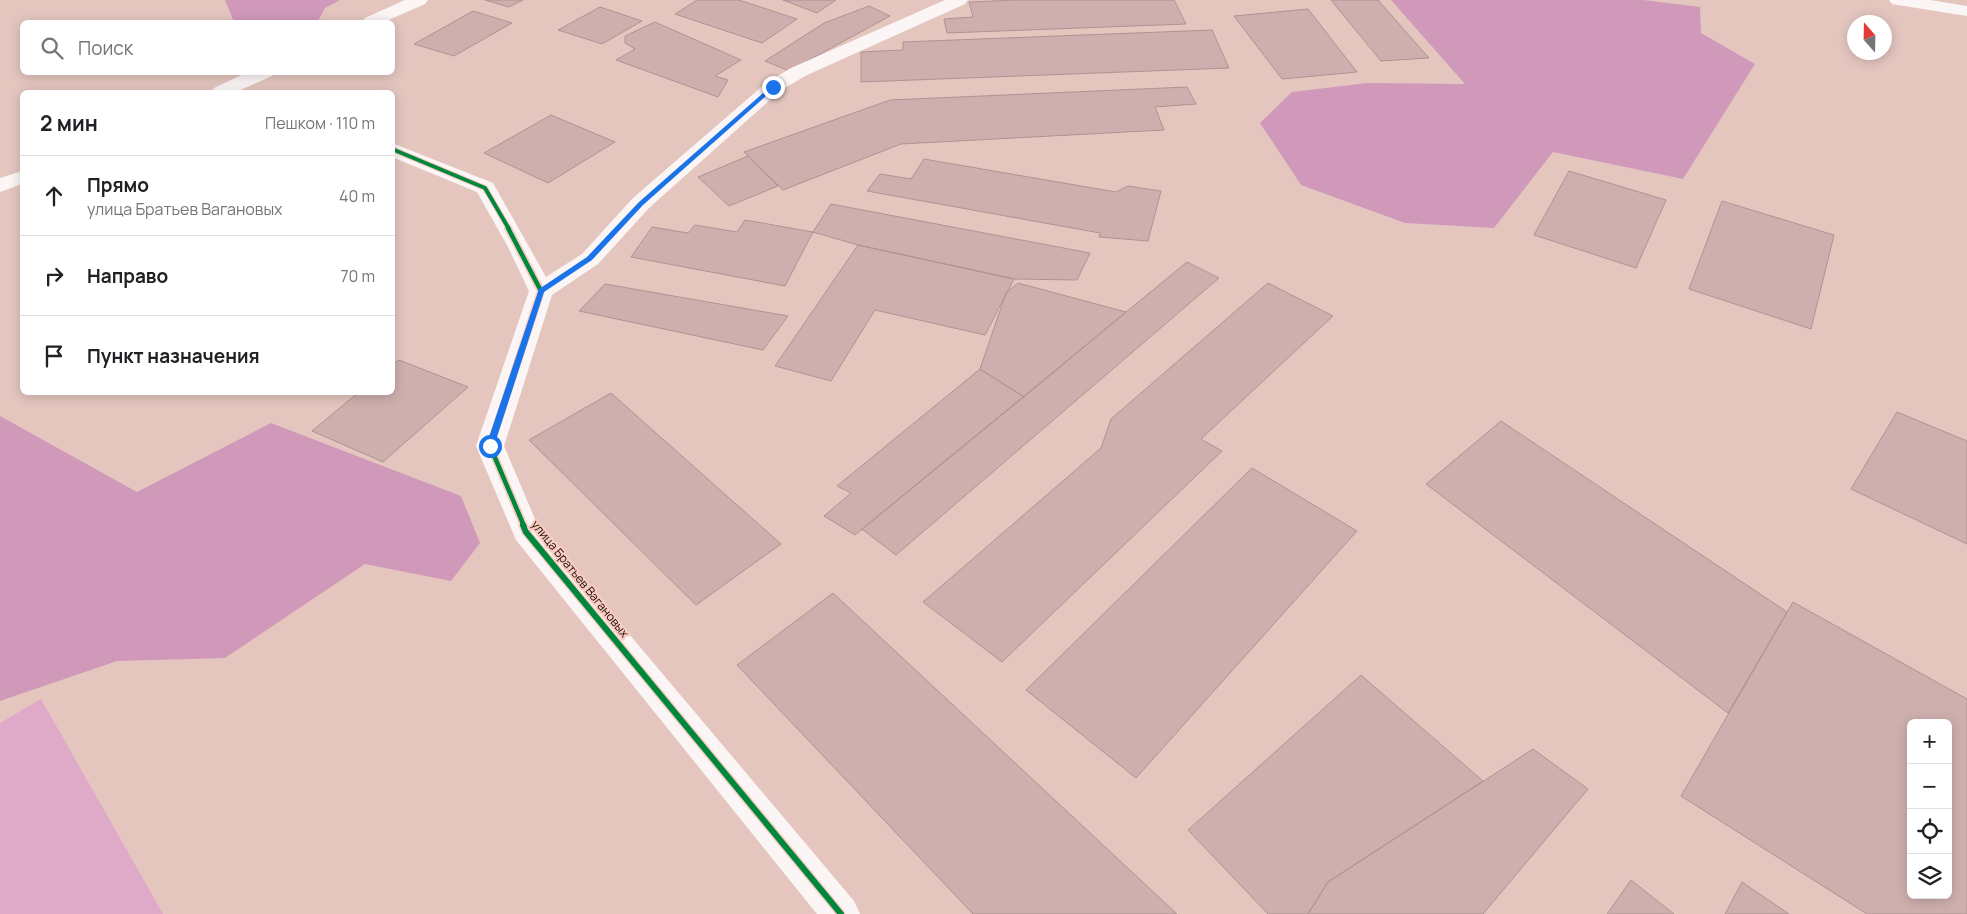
<!DOCTYPE html>
<html lang="ru">
<head>
<meta charset="utf-8">
<style>
	body { margin:0; font-family:Manrope,sans-serif; background:#f2f2f2; color:#202124 }
	.controls { position:absolute; right:15px; bottom:15px; display:grid; overflow:hidden; border-radius:8px; box-shadow:0 2px 12px #0003 }
	.controls button { width:45px; height:45px; display:grid; place-items:center; padding:0; border:0; border-bottom:1px solid #e0e0e0; background:#fff; color:#202124; font:25px sans-serif }
	.compass { position:absolute; left:1847px; top:15px; width:45px; height:45px; border-radius:50%; background:#fff; box-shadow:0 2px 12px #0003; rotate:340deg }
	.stop { position:absolute; width:15px; height:15px; margin:-11px; border:4px solid #1a73e8; border-radius:50%; background:#fff }
	.stop.end { background:#1a73e8; border-color:#fff; box-shadow:0 1px 5px #0008 }
	.list { margin:0; padding:0; list-style:none }
	h2 { display:flex; justify-content:space-between; align-items:center; height:65px; margin:0; padding:0 20px; font-size:21px }
	h2 small { font-size:16px; font-weight:400; color:#757577 }
	.list li { display:grid; grid-template-columns:32px 1fr auto; gap:15px; align-items:center; box-sizing:border-box; height:80px; padding:0 20px; border-top:1px solid #e0e0e0 }
	.list b { display:block; font-size:19px; white-space:nowrap }
	.list p { margin:0; font-size:16px; white-space:nowrap; color:#757577 }
	.list em { font-size:16px; font-style:normal; color:#757577 }
	.icon { flex:none; width:28px; height:28px; fill:none; stroke:currentColor; stroke-width:2; stroke-linecap:round; stroke-linejoin:round }
	.map { position:relative; flex:none; width:1967px; height:914px; overflow:hidden }
	.search { position:absolute; background:#fff; box-shadow:0 2px 12px #0003; left:20px; top:20px; width:375px; height:55px; display:flex; align-items:center; gap:12px; box-sizing:border-box; padding:0 18px; border-radius:8px; color:#757577; font-size:19px }
	.panel { position:absolute; background:#fff; box-shadow:0 2px 12px #0003; left:20px; top:90px; width:375px; height:305px; border-radius:8px }
	.map>svg:first-child { display:block }
	.green { fill:#deaac8 }
	.forest { fill:#d099ba }
	.building { fill:#ceafae; stroke:#ac9492; fill-rule:evenodd }
	.lines { fill:none; stroke-linecap:round; stroke-linejoin:round }
	.minor { fill:#fbf6f5; fill-rule:evenodd }
	.cycleway-far2-casing { stroke:#f9ccc2; stroke-width:6 }
	.cycleway-far1-casing { stroke:#f9ccc2; stroke-width:8 }
	.cycleway-casing { stroke:#f9ccc2; stroke-width:9 }
	.cycleway-far2 { stroke:#00873e; stroke-width:4 }
	.cycleway-far1 { stroke:#00873e; stroke-width:4.5 }
	.cycleway { stroke:#00873e; stroke-width:6 }
	.route { fill:#1a73e8 }
	.labels { text-anchor:middle; stroke-width:4.5; stroke-linejoin:round; paint-order:stroke }
	.street-label { font-size:12px; fill:#1c0a07; stroke:#f9ccc2 }
</style>
</head>
<body>
<div class="map">
<svg width="1967" height="914" viewBox="0 0 1967 914">
	<rect width="100%" height="100%" fill="#e4c6bf"/>
	<path class="green" d="M41,699L163,914H0V723Z"/>
	<path class="forest" d="M225,0H340L325,8L318,21L314,22H234Z
		M1391,0H1643L1700,7L1701,33L1755,64L1683,179L1553,152L1494,228L1405,223L1301,185L1260,123L1292,92L1367,83L1465,84Z
		M0,416L137,492L271,423L461,496L480,543L451,581L365,564L225,658L117,661L0,701Z"/>
	<path class="building" d="M485,0H523L509,7Z
		M697,0H739L797,19L762,43L675,14Z
		M783,0H836L817,13Z
		M1016,0H1174L1186,24L947,33L944,19L973,17L969,2Z
		M1331,0H1378L1429,58L1381,61Z
		M869,6L890,16L789,71L765,61L824,23Z
		M600,7L642,21L602,44L558,30Z
		M1308,9L1357,72L1282,79L1234,16Z
		M473,11L512,23L454,56L414,44Z
		M655,22L741,60L715,76L728,80L718,97L616,60L635,49L625,43V36Z
		M1212,30L1229,68L861,82V52L903,50V42Z
		M1187,87L1196,104L1155,107L1164,130L901,144L783,190L744,152L890,100Z
		M551,115L615,142L548,183L484,153Z
		M748,156L778,186L729,206L698,177Z
		M924,159L1116,192L1128,186L1161,191L1148,241L1099,237L1100,233L867,191L880,174L911,179Z
		M1569,171L1666,200L1636,268L1534,235Z
		M1722,201L1834,235L1811,329L1689,289Z
		M831,204L1090,253L1077,280L1014,279L858,245L813,232Z
		M745,220L813,232L785,286L631,257L652,227L688,233L695,225L737,232Z
		M858,245L1014,279L985,335L875,310L831,381L775,366Z
		M1187,262L1219,278L896,555L862,529Z
		M1018,283L1126,312L1024,397L980,369L1006,293Z
		M1268,283L1333,316L1201,439L1222,451L1002,662L923,602L1101,448L1111,419Z
		M605,284L788,316L763,350L579,311Z
		M399,360L468,387L383,462L312,431L359,392H392V365Z
		M980,369L1024,397L855,535L824,516L851,493L837,486Z
		M611,393L781,544L696,605L529,440Z
		M1897,412L1967,441V544L1851,489Z
		M1501,421L1787,612L1728,713L1426,484Z
		M1252,468L1357,531L1136,778L1026,690Z
		M833,593L1177,914H973L737,665Z
		M1793,602L1967,699V914H1867L1681,796ZM1911,723H1948V895H1911Z
		M1361,675L1483,781L1328,882L1308,914H1268L1188,830Z
		M1533,749L1588,789L1483,914H1308L1328,882Z
		M1631,880L1674,914H1607Z
		M1742,882L1789,914H1725Z"/>
	<g class="lines">
		<path class="minor" d="M405,0H428L425,4L384,22H362L365,18Z
			M945,0H968L965,4L805,76L780,91L649,208L598,264L552,295L504,446L538,526L854,901L860,914H817L516,540L476,446L529,291L508,247L477,192L392,157V143L493,183L546,277L582,254L633,198L766,83L791,68Z
			M1889,0H1930L1967,6V16L1898,5L1892,4Z
			M248,72H274L272,76L236,92H211L214,88Z
			M22,171V184L0,192V178Z"/>
		<g class="cycleway-far2-casing">
			<path id="cycleway-far2" d="M392,149L485,188L509,229"/>
		</g>
		<g class="cycleway-far1-casing">
			<path id="cycleway-far1" d="M508,228L541,291L490,446L524,526"/>
		</g>
		<g class="cycleway-casing">
			<path id="cycleway" d="M523,525L526,532L841,914"/>
		</g>
		<use href="#cycleway-far2" class="cycleway-far2"/>
		<use href="#cycleway-far1" class="cycleway-far1"/>
		<use href="#cycleway" class="cycleway"/>
	</g>
	<path class="route" d="M771,86L776,87L643,205L592,260L544,292L494,446L490,449L487,448L486,446L539,289L587,257L639,202Z"/>
	<g class="labels">
		<g class="street-label">
			<text transform="translate(580 579) rotate(51)" y="4">улица Братьев Вагановых</text>
		</g>
	</g>
</svg>
<div class="controls">
<button>+</button>
<button>−</button>
<button><svg class="icon" aria-label="locate" viewBox="0 0 24 24"><circle cx="12" cy="12" r="6"/><path d="M12 2v4M12 18v4M2 12h4M18 12h4"/></svg></button>
<button><svg class="icon" aria-label="layers" viewBox="0 0 24 24"><path d="M12 4l9 5-9 5-9-5zM3 14l9 5 9-5"/></svg></button>
</div>
<svg class="compass" viewBox="-18 -18 36 36"><path d="M0-13l5 13h-10z" fill="#e53935"/><path d="M0 13l5-13h-10z" fill="#757577"/></svg>
<div class="stop" style="left:490px;top:446px"></div>
<div class="stop end" style="left:773px;top:87px"></div>
<div class="search"><svg class="icon" aria-label="search" viewBox="0 0 24 24"><circle cx="10" cy="10" r="6"/><path d="M15 15l6 6"/></svg>Поиск</div>
<section class="panel">
<h2>2 мин<small>Пешком · 110 m</small></h2>
<ul class="list">
<li><svg class="icon" aria-label="ahead" viewBox="0 0 24 24"><path d="M12 20V5M6 11l6-6 6 6"/></svg><div><b>Прямо</b><p>улица Братьев Вагановых</p></div><em>40 m</em></li>
<li><svg class="icon" aria-label="right" viewBox="0 0 24 24"><path d="M7 20v-9h11M14 6l5 5-5 5"/></svg><div><b>Направо</b></div><em>70 m</em></li>
<li><svg class="icon" aria-label="arrive" viewBox="0 0 24 24"><path d="M6 21V4h12l-3 4 3 4H6"/></svg><div><b>Пункт назначения</b></div></li>
</ul>
</section>
</div>
</body>
</html>
